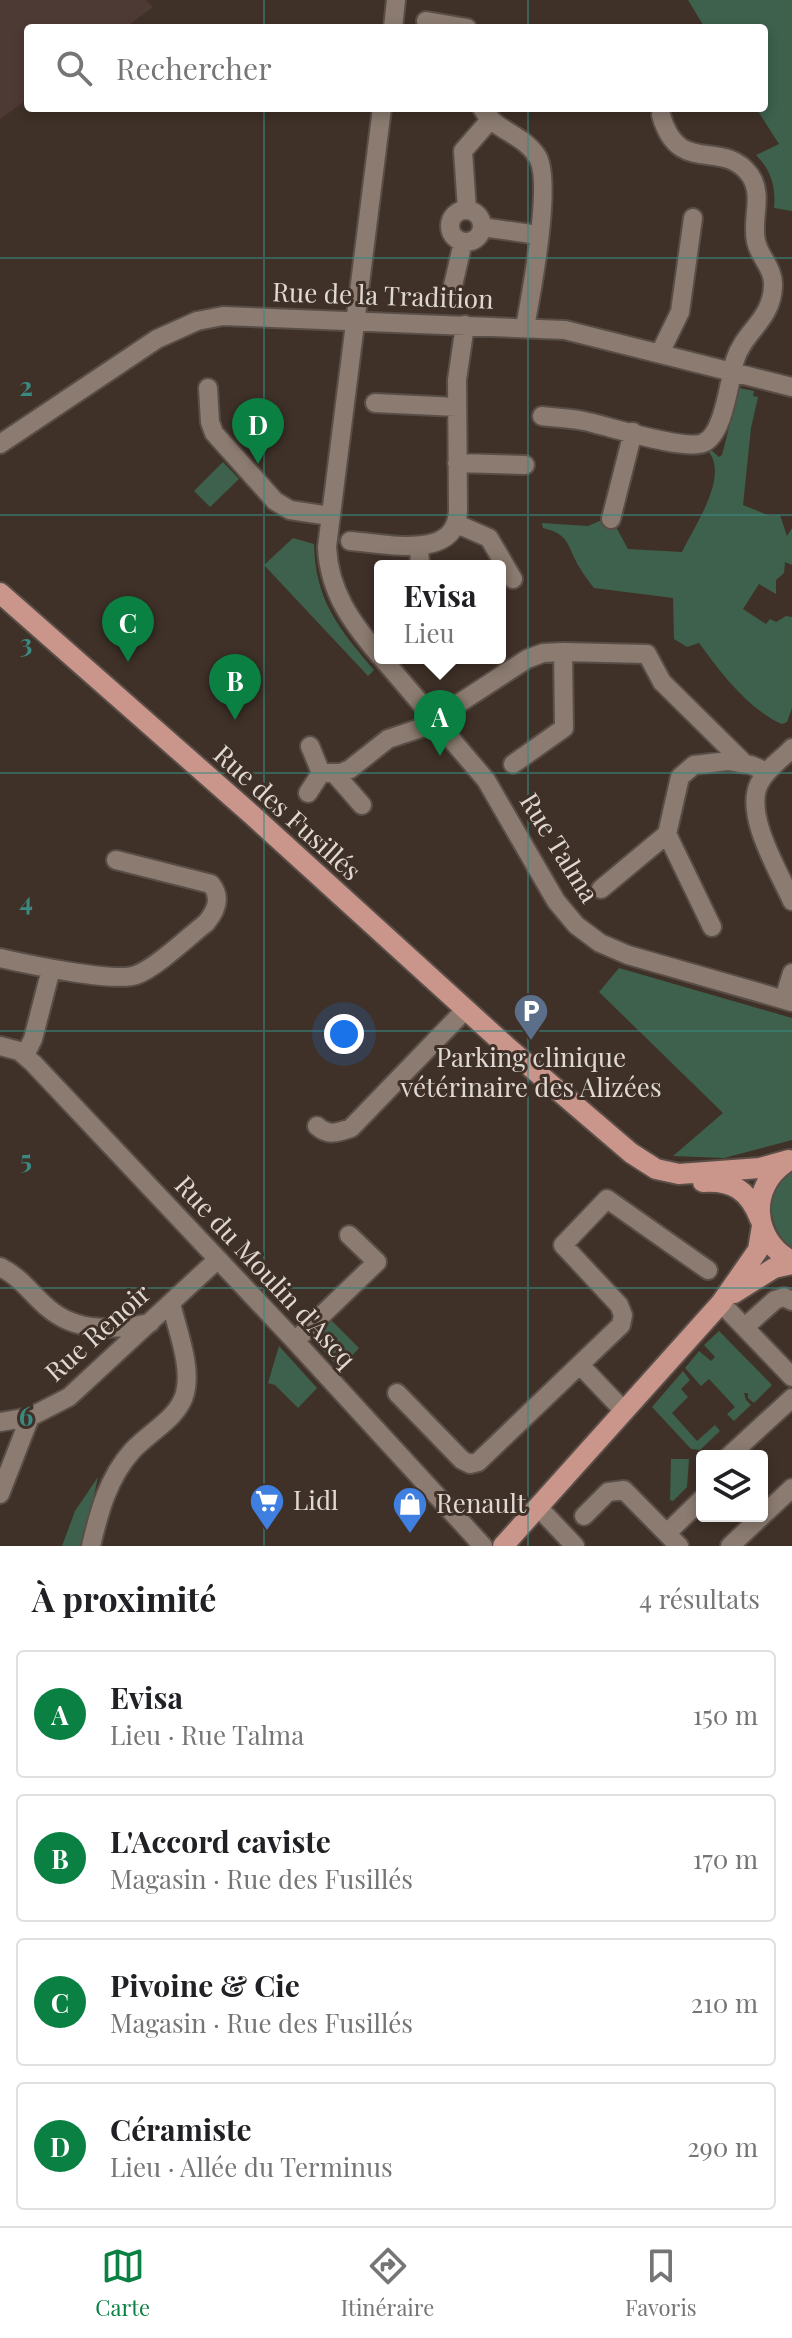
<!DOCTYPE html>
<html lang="fr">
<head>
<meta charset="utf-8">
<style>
	body { margin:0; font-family:"Playfair Display",serif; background:#f6f6f6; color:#202124 }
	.controls { position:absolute; right:24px; bottom:24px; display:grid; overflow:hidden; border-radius:8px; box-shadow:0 4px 12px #0003 }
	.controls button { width:72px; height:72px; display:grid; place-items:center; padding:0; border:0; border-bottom:2px solid #e0e0e0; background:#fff; color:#202124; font:40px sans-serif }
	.you { position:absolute; left:344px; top:1034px; width:28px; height:28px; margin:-20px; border:6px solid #fff; border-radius:50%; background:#1a73e8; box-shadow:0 0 0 12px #1a73e833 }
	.badge { display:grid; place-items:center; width:52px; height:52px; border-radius:50%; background:#0b8043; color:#fff; font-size:26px; font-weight:700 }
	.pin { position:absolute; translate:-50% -66px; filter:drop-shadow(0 2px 4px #0008) }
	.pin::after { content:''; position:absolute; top:42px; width:28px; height:24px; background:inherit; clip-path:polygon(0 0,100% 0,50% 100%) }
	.popup { position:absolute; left:374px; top:560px; width:132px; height:104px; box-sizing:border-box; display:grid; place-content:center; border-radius:8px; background:#fff; filter:drop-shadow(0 2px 6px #0005); font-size:26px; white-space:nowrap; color:#757577 }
	.popup b { font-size:30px; color:#202124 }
	.popup::after { content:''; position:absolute; left:50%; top:100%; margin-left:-16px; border:16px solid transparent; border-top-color:#fff }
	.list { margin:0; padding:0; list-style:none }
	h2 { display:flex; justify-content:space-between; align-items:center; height:104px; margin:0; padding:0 32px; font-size:34px }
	h2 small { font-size:26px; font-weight:400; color:#757577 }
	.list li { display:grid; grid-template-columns:52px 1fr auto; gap:24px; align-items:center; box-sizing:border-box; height:128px; margin:0 16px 16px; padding:0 16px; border:2px solid #e0e0e0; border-radius:8px }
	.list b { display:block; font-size:30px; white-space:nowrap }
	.list p { margin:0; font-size:26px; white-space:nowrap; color:#757577 }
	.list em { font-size:26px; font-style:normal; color:#757577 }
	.icon { flex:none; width:44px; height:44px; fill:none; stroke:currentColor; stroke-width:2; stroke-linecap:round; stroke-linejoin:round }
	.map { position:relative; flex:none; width:792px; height:1546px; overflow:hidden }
	.search { position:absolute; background:#fff; box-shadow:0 4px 12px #0003; left:24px; right:24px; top:24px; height:88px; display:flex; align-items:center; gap:20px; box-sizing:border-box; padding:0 28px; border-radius:8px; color:#757577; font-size:30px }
	.sheet { height:680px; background:#fff }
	nav { display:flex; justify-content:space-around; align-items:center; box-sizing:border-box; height:112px; border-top:2px solid #e0e0e0; background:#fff; font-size:22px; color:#757577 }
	nav a { display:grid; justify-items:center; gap:4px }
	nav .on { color:#0b8043 }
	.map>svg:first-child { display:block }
	.industrial { fill:#4e3a34 }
	.green { fill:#3d614c }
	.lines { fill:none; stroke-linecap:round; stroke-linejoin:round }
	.minor-casing { stroke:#594e47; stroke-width:22 }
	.major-casing { stroke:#594e47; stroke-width:24 }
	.minor { stroke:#8b7b70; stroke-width:18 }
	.major { stroke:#ca958a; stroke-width:20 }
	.grid { fill:none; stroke:#398a82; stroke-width:2; stroke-opacity:0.55 }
	.labels { text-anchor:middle; stroke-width:6; stroke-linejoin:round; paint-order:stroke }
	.street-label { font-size:26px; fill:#e0d8d2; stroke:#3f3128 }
	.poi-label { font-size:26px; fill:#e0d8d2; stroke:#3f3128; text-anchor:start }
	.grid-label { font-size:26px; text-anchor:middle; font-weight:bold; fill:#398a82; stroke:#3f3128; stroke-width:6; stroke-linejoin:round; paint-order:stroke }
</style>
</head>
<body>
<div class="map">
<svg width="792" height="1546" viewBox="0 0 792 1546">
	<rect width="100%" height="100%" fill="#3f3128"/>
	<path class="industrial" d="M0,0H146L153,7L125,28H28V99L0,119Z"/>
	<path class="green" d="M688,0H792V211L774,208C776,187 771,170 756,155L779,144L756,108H764V28H705Z
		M739,388L754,391L753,396L758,397L751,428L743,505L770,516L780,515L787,536L792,528V565L785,562L784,573L776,580V594L759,584L743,609L766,624L770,619L776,622L786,616L792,617V708L787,722L782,724C748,709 721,673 699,643L687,647L674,639L673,598L594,588C588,581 583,573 578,565C567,545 569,534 543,528L542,523L588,526L602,520L616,522V527L628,549L682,552C694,526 731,475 707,450L709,448L719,457L722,455Z
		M223,462L239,479L210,507L194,491Z
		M293,538L314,544C315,600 339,629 374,670L368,676L264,565Z
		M619,968L792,1018V1140L724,1158L673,1156L723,1113L599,992Z
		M792,1171V1248C766,1227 764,1192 792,1171Z
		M328,1317L359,1348L340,1369L311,1337Z
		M719,1331L772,1385L754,1403L748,1398V1393H744L746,1400L751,1405L734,1421L727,1414L735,1407L709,1379L701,1386L685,1368L699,1351L711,1361L715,1357L704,1345Z
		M279,1346L317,1388L298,1408L275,1385L268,1383Z
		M683,1371L690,1380L681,1389L688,1397L672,1413L697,1441L715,1425L720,1431L700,1450L691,1449L652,1407Z
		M671,1459H689L687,1487L673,1501L670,1500Z
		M98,1477L83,1546H62L75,1511Z"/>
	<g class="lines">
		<g class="minor-casing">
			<path id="minor" d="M426,21L467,28
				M393,28L396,0
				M482,108C495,131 523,134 537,156C553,180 531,295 525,327
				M467,210L463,151L490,120
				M450 226a16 16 0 1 1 32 0a16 16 0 1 1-32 0Z
				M482,227L538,235
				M452,290L463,242
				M660,353L680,312L693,218
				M208,388L210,422L214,433L275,501L290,510L330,516
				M375,403L456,407
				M542,416C556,418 570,418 584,421C608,426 684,451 703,443C724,435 729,381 735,360C744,331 772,320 773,286C774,268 759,257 756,241C751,219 764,195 750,175C722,137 679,178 661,115
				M0,444L157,339L197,321L223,316L565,330L792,387
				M457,463L525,465
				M611,519L633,432
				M457,524L489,538L513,579
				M350,541C384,543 457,562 458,510L457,380L465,325
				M419,546L420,566
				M563,652L647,654L662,682L744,763
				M380,656C352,623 329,592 327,547L382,108
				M382,658L486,780L556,901L576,925L600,943L628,955L792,1002
				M310,746L321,773
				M792,748C781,760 766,769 759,784C744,815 779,872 792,901
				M335,774L362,805
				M308,793L321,773H341L350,769L388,739L421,728L527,659L543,653L563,652L564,728L513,764
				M601,889L667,834
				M712,927L667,834L680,777L694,765L728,761L751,765L767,772
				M0,958C26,964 115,983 136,975C156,968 188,937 206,923C216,911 222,898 211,884L116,860
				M784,999L792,973
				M0,1046L19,1051L33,1063L295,1341L483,1546
				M25,1055L33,1039L51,969
				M317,1126C328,1136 337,1133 351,1128L465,1010
				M0,1267C21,1277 31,1294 48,1308C77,1333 114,1330 150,1323
				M721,1303L792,1377
				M745,1327L775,1300L784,1297L792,1301
				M295,1341L377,1262L349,1235
				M580,1365L623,1410
				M397,1393L462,1460L470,1464L478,1462L621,1325L623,1315L619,1305L563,1245L607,1199L708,1270
				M0,1422L30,1417L69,1397L218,1259
				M729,1456L792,1398
				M0,1494L30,1417
				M538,1507L575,1546
				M584,1516L608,1492L624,1490L679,1546
				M762,1516L792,1488
				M667,1533L702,1499
				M91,1546C99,1512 108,1478 132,1451C148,1433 179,1418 185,1393C192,1366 177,1330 171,1303
				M730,1546L762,1516"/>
		</g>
		<g class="major-casing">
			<path id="major" d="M0,593L251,814L505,1045L631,1153L656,1169L679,1174L760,1168L789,1160
				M785,1163C749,1188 752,1240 792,1261
				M703,1182C733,1180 749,1191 760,1219
				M734,1293L774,1268L792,1264
				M503,1546L721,1303L758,1250L762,1226"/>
		</g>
		<use href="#minor" class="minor"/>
		<use href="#major" class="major"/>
	</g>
	<path class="grid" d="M264,0V28M528,0V28M264,108V1546M528,108V1546M0,258H792M0,515H792M0,773H792M0,1031H792M0,1288H792"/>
	<defs>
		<g id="parking-pin" transform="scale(1.8)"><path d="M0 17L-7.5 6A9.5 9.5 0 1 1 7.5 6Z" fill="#5c6f8a" stroke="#3f3128"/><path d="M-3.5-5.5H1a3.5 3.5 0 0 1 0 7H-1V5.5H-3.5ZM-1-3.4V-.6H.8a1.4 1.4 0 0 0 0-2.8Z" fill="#fff"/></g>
		<g id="supermarket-pin" transform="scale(1.8)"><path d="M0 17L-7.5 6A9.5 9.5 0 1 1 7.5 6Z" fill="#3f7fe0" stroke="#3f3128"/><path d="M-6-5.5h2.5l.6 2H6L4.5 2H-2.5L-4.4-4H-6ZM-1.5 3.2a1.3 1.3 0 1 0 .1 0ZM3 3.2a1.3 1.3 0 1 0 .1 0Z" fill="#fff"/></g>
		<g id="shop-pin" transform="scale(1.8)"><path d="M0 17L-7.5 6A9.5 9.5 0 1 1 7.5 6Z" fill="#3f7fe0" stroke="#3f3128"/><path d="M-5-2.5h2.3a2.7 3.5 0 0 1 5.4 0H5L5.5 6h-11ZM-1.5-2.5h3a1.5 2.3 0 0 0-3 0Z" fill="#fff"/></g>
	</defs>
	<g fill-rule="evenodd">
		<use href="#parking-pin" x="531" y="1011"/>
		<use href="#supermarket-pin" x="267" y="1501"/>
		<use href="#shop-pin" x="410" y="1504"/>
	</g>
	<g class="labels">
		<g class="street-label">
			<text transform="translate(383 296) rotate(2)" y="9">Rue de la Tradition</text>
			<text transform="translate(287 813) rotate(42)" y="9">Rue des Fusillés</text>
			<text transform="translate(559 848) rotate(58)" y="9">Rue Talma</text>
			<text transform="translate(265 1272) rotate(47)" y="9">Rue du Moulin d'Ascq</text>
			<text transform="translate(98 1333) rotate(-42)" y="9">Rue Renoir</text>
		</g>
		<g class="poi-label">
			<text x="531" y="1067" text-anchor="middle">Parking clinique<tspan x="531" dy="30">vétérinaire des Alizées</tspan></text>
			<text x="293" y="1510">Lidl</text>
			<text x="436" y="1513">Renault</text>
		</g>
	</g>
	<g class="grid-label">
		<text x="26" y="396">2</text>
		<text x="26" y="653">3</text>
		<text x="26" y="911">4</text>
		<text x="26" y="1169">5</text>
		<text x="26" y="1426">6</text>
	</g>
</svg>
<div class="controls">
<button><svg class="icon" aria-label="layers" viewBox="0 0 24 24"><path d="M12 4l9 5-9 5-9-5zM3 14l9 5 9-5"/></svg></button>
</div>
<div class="you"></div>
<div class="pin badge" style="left:440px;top:756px">A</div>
<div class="popup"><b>Evisa</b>Lieu</div>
<div class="pin badge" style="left:235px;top:720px">B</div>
<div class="pin badge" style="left:128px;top:662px">C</div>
<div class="pin badge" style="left:258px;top:464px">D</div>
<div class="search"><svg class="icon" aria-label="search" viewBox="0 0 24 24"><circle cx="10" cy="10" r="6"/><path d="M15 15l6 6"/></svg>Rechercher</div>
</div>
<section class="sheet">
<h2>À proximité<small>4 résultats</small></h2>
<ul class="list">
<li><span class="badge">A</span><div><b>Evisa</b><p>Lieu · Rue Talma</p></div><em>150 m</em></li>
<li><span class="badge">B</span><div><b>L'Accord caviste</b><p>Magasin · Rue des Fusillés</p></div><em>170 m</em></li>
<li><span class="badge">C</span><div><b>Pivoine &amp; Cie</b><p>Magasin · Rue des Fusillés</p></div><em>210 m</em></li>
<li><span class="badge">D</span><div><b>Céramiste</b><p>Lieu · Allée du Terminus</p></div><em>290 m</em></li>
</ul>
</section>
<nav>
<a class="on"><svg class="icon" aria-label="map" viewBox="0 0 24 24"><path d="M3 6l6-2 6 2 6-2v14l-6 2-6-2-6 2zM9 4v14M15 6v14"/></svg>Carte</a>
<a><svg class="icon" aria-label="directions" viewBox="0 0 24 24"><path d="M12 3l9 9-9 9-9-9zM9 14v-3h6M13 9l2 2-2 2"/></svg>Itinéraire</a>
<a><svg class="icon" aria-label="saved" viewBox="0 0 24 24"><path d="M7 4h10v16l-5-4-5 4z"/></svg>Favoris</a>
</nav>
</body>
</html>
